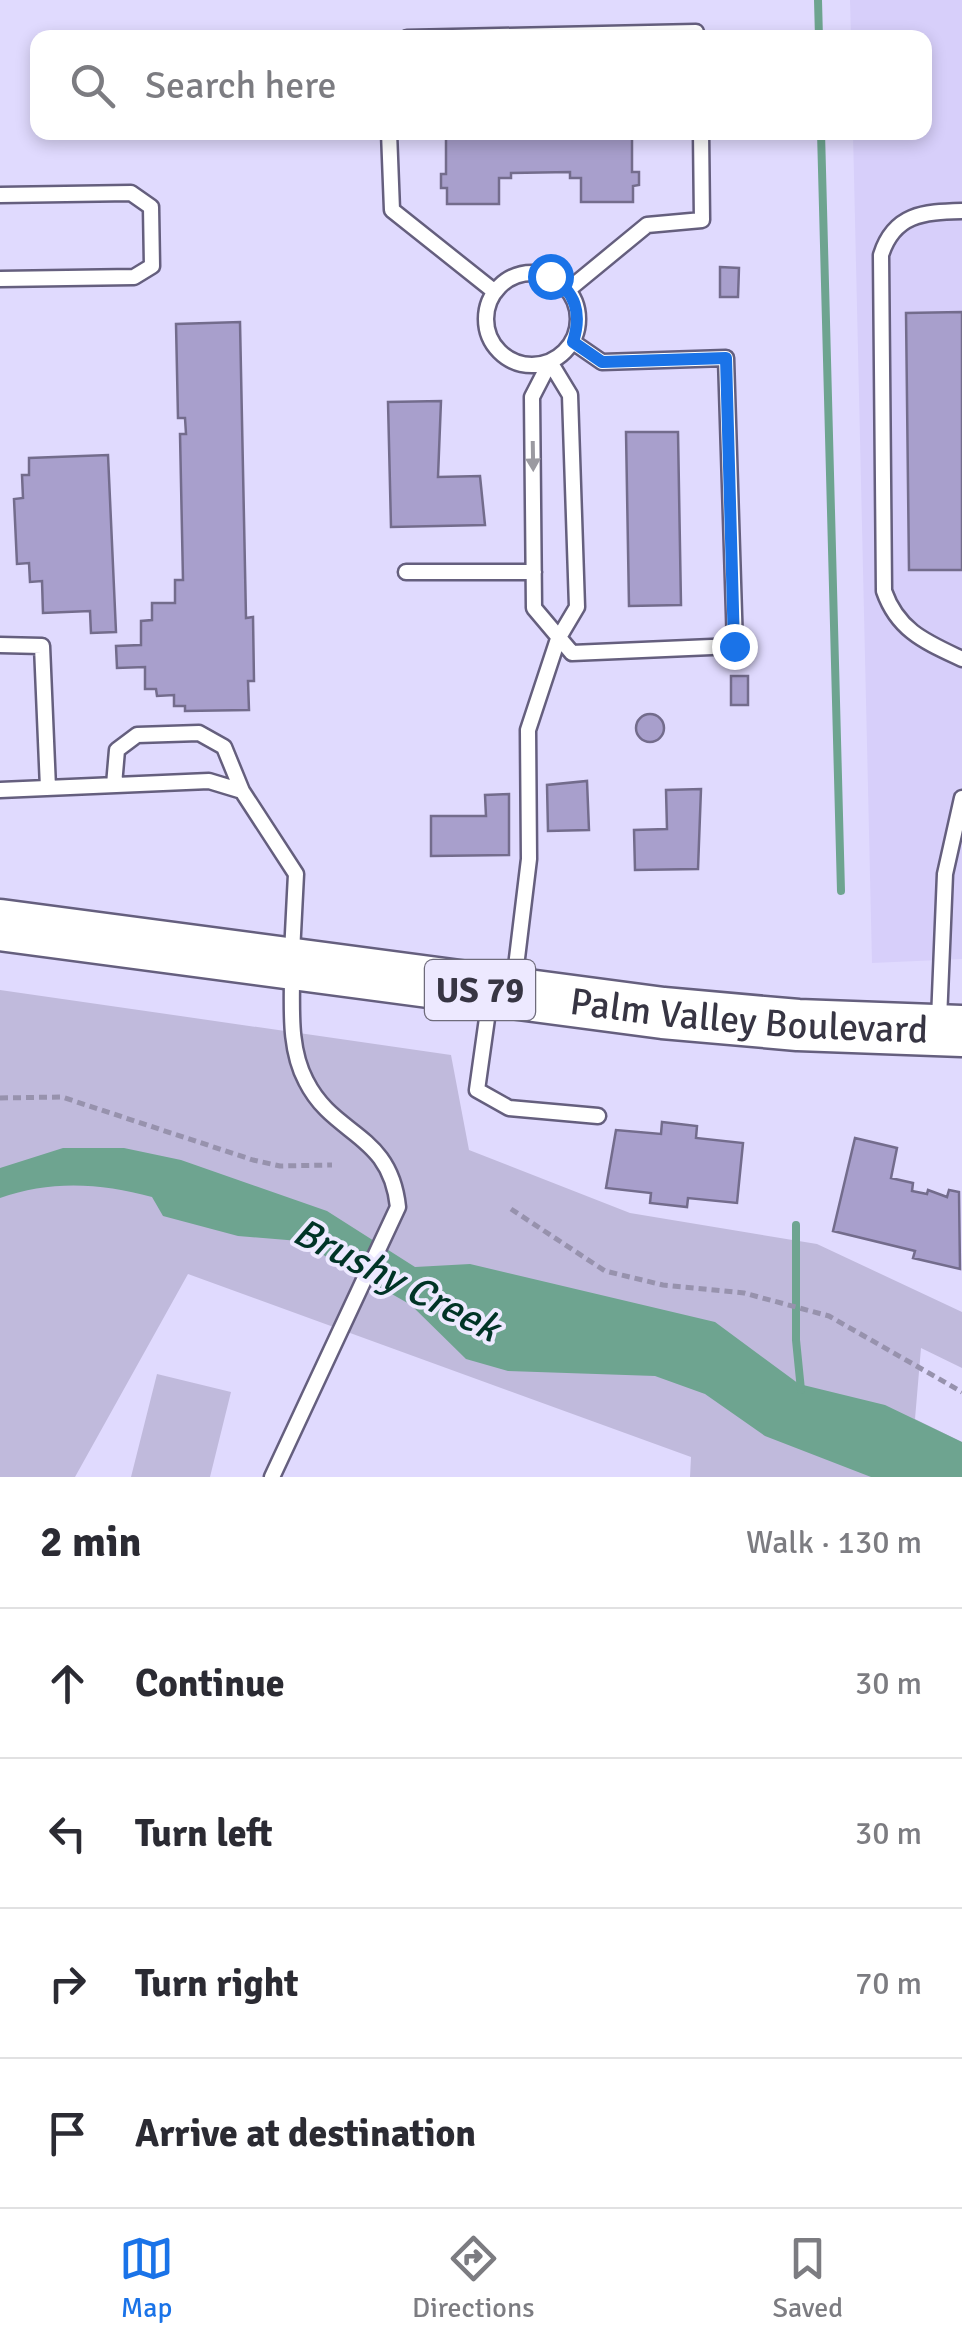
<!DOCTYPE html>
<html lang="en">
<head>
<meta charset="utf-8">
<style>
	body { margin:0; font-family:Signika,sans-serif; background:#f7f7f7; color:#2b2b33 }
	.stop { position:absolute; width:30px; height:30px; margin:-22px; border:8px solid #1a73e8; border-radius:50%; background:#fff }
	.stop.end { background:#1a73e8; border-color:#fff; box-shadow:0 2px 10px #0008 }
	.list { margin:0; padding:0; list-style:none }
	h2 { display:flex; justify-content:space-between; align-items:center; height:130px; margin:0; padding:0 40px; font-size:42px }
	h2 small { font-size:32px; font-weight:400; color:#7c7c81 }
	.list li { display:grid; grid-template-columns:65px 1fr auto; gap:30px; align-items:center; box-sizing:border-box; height:150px; padding:0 40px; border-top:2px solid #e1e1e2 }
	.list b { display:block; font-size:38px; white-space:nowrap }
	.list em { font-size:32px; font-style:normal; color:#7c7c81 }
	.icon { flex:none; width:55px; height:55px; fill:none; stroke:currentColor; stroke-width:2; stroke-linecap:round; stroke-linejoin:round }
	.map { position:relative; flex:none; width:962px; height:1477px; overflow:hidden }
	.search { position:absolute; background:#fff; box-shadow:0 5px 15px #0003; left:30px; right:30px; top:30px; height:110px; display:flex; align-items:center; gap:25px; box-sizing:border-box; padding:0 35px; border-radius:20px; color:#7c7c81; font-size:38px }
	.sheet { height:730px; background:#fff }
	nav { display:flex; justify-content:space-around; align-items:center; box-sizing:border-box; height:140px; border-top:2px solid #e1e1e2; background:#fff; font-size:28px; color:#7c7c81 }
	nav a { display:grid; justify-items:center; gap:5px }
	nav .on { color:#1a73e8 }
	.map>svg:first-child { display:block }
	.built { fill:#d7cffa }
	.green { fill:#c0badc }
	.water { fill:#6ea490 }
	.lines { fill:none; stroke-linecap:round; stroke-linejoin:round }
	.stream { stroke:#6ea490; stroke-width:8 }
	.building { fill:#a89fcc; stroke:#736c8c; stroke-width:2.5 }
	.lane-casing { stroke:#655f7e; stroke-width:19 }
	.highway-casing { stroke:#655f7e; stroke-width:55 }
	.path { stroke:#9792ad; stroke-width:5; stroke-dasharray:8 5; stroke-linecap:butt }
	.lane { stroke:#fff; stroke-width:14 }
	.highway { stroke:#fff; stroke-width:50 }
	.oneway { fill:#9b9aa1 }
	.route { stroke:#1a73e8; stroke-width:12 }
	.labels { text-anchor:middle; stroke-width:8; stroke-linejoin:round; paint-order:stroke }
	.shield { fill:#ede9ff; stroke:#6e6b7b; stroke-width:2.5 }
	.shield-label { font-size:35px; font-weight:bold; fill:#373543 }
	.street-label { font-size:38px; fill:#373543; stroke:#ede9ff }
	.water-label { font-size:40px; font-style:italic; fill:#003426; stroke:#ede9ff }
</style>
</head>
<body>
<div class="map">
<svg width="962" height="1477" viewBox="0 0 962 1477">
	<rect width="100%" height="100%" fill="#e0dafe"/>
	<path class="built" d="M850,0H962V959L872,963L853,133L924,132V38L851,37Z"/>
	<path class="green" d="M0,990L451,1055L469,1150L630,1213L817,1244L962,1312V1368L921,1348L915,1419L962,1442V1477H690L691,1457L188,1274L75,1477H0Z
		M157,1374L231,1392L210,1477H131Z"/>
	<path class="water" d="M63,1148H124L181,1160L327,1211L415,1267L470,1264L715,1322L799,1384L885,1405L962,1442V1477H871L765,1436L705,1394L655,1376L508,1371L466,1359L411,1305L299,1241L238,1236L163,1216L152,1197C101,1183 50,1180 0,1198V1168Z"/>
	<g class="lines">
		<path class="stream" d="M818,0L819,38
			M821,132L841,891
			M796,1225V1340L801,1390"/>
	</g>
	<path class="building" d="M446,132H632V172H639V185L633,186V202H581V178H570V172L511,173V178H499V204H447V188H441V174H446Z
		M720,267L739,268L738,297H720Z
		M962,312V570H909L906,313Z
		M240,322L246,618L253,617L254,681H248L249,710L185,711V706H174V695L157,696L156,689H145V667L117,668L116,646L141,645V621L152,620V603H175V580H183L180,434H186L185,418H178L176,324Z
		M441,401L438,477L480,476L485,525L391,527L388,402Z
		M626,432H678L681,605L629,606Z
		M108,455L116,632L91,633L90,611L43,613L42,581L30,582L29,563L17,564L14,499L23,498L22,475H29V458Z
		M731,676H748V705H731Z
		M636 728a14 14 0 1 1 28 0a14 14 0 1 1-28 0Z
		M587,781L589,830L548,831L547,785Z
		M701,789L698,869L635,870L634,830L667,829L666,790Z
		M509,794V855L431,856V816H486L485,795Z
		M662,1122L697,1126L696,1138L743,1143L737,1203L688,1198L687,1207L650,1203L651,1193L606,1188L616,1130L661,1134Z
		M855,1138L897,1148L891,1178L913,1183L912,1191L927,1194L928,1190L947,1197L949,1190L959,1192L960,1269L913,1258L915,1251L833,1231Z"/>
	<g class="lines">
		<g class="lane-casing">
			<path id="lane" d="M407,38L696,32L697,38
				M389,132L392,210L495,292
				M0,195L131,193L151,207L152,266L134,277L0,279
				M962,211C923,212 894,214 881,255L884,591C898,631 926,642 962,659
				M486 319a46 46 0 1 1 92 0a46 46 0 1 1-92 0Z
				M568,290L647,225L702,220L701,132
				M550,362L532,397L534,608L572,653L735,646L726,358L602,362L573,342
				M406,572H534
				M0,645L42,646L48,788
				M114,785L117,750L137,735L199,733L224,747L242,791
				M0,790L209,781L242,791L296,874L292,953
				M514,983L529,859L528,730L558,639L577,607L570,395L550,362
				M490,997L477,1090L509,1108L598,1116
				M939,1020L945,874L962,798
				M272,1477L398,1207C390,1132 334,1137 306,1081C289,1049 292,1010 292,975"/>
		</g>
		<g class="highway-casing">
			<g id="highway">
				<path id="s1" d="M0,925L663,1013L798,1025L962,1031"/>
			</g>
		</g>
		<path class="path" d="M0,1098L62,1097L253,1160L280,1166L332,1165
			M511,1209L605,1271L663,1285L744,1293L829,1316L962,1392"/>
		<use href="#lane" class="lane"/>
		<use href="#highway" class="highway"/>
	</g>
	<defs><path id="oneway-solid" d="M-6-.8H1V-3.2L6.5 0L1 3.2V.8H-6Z" transform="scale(2.5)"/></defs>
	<use class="oneway" href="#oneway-solid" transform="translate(533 456) rotate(89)"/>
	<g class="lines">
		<path class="route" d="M550,276C576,292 582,313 573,342L602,362L726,358L734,646"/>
	</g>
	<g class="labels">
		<rect class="shield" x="425" y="960" width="110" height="60" rx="8"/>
		<g class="shield-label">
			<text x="480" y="1002">US 79</text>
		</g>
		<g class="street-label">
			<text dy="13" stroke="none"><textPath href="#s1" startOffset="755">Palm Valley Boulevard</textPath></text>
		</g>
		<g class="water-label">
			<text transform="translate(397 1279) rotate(27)" y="14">Brushy Creek</text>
		</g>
	</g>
</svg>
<div class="stop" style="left:550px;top:276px"></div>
<div class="stop end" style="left:734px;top:646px"></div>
<div class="search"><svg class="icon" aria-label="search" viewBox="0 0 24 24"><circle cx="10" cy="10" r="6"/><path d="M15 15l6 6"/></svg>Search here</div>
</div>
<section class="sheet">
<h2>2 min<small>Walk · 130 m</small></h2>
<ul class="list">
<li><svg class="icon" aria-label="ahead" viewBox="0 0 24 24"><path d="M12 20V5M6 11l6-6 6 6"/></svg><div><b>Continue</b></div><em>30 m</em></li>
<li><svg class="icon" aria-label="left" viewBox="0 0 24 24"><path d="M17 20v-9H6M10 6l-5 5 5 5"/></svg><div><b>Turn left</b></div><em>30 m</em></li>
<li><svg class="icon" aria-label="right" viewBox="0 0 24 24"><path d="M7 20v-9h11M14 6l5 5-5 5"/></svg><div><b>Turn right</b></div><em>70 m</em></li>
<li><svg class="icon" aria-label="arrive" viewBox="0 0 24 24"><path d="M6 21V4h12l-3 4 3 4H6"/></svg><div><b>Arrive at destination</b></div></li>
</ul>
</section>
<nav>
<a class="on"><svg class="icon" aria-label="map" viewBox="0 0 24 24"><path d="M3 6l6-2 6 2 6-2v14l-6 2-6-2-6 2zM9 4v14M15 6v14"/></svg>Map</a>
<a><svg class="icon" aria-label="directions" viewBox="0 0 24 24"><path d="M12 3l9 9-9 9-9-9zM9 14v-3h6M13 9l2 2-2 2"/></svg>Directions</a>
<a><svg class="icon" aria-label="saved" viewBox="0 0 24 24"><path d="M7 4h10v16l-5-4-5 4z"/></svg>Saved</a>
</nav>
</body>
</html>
